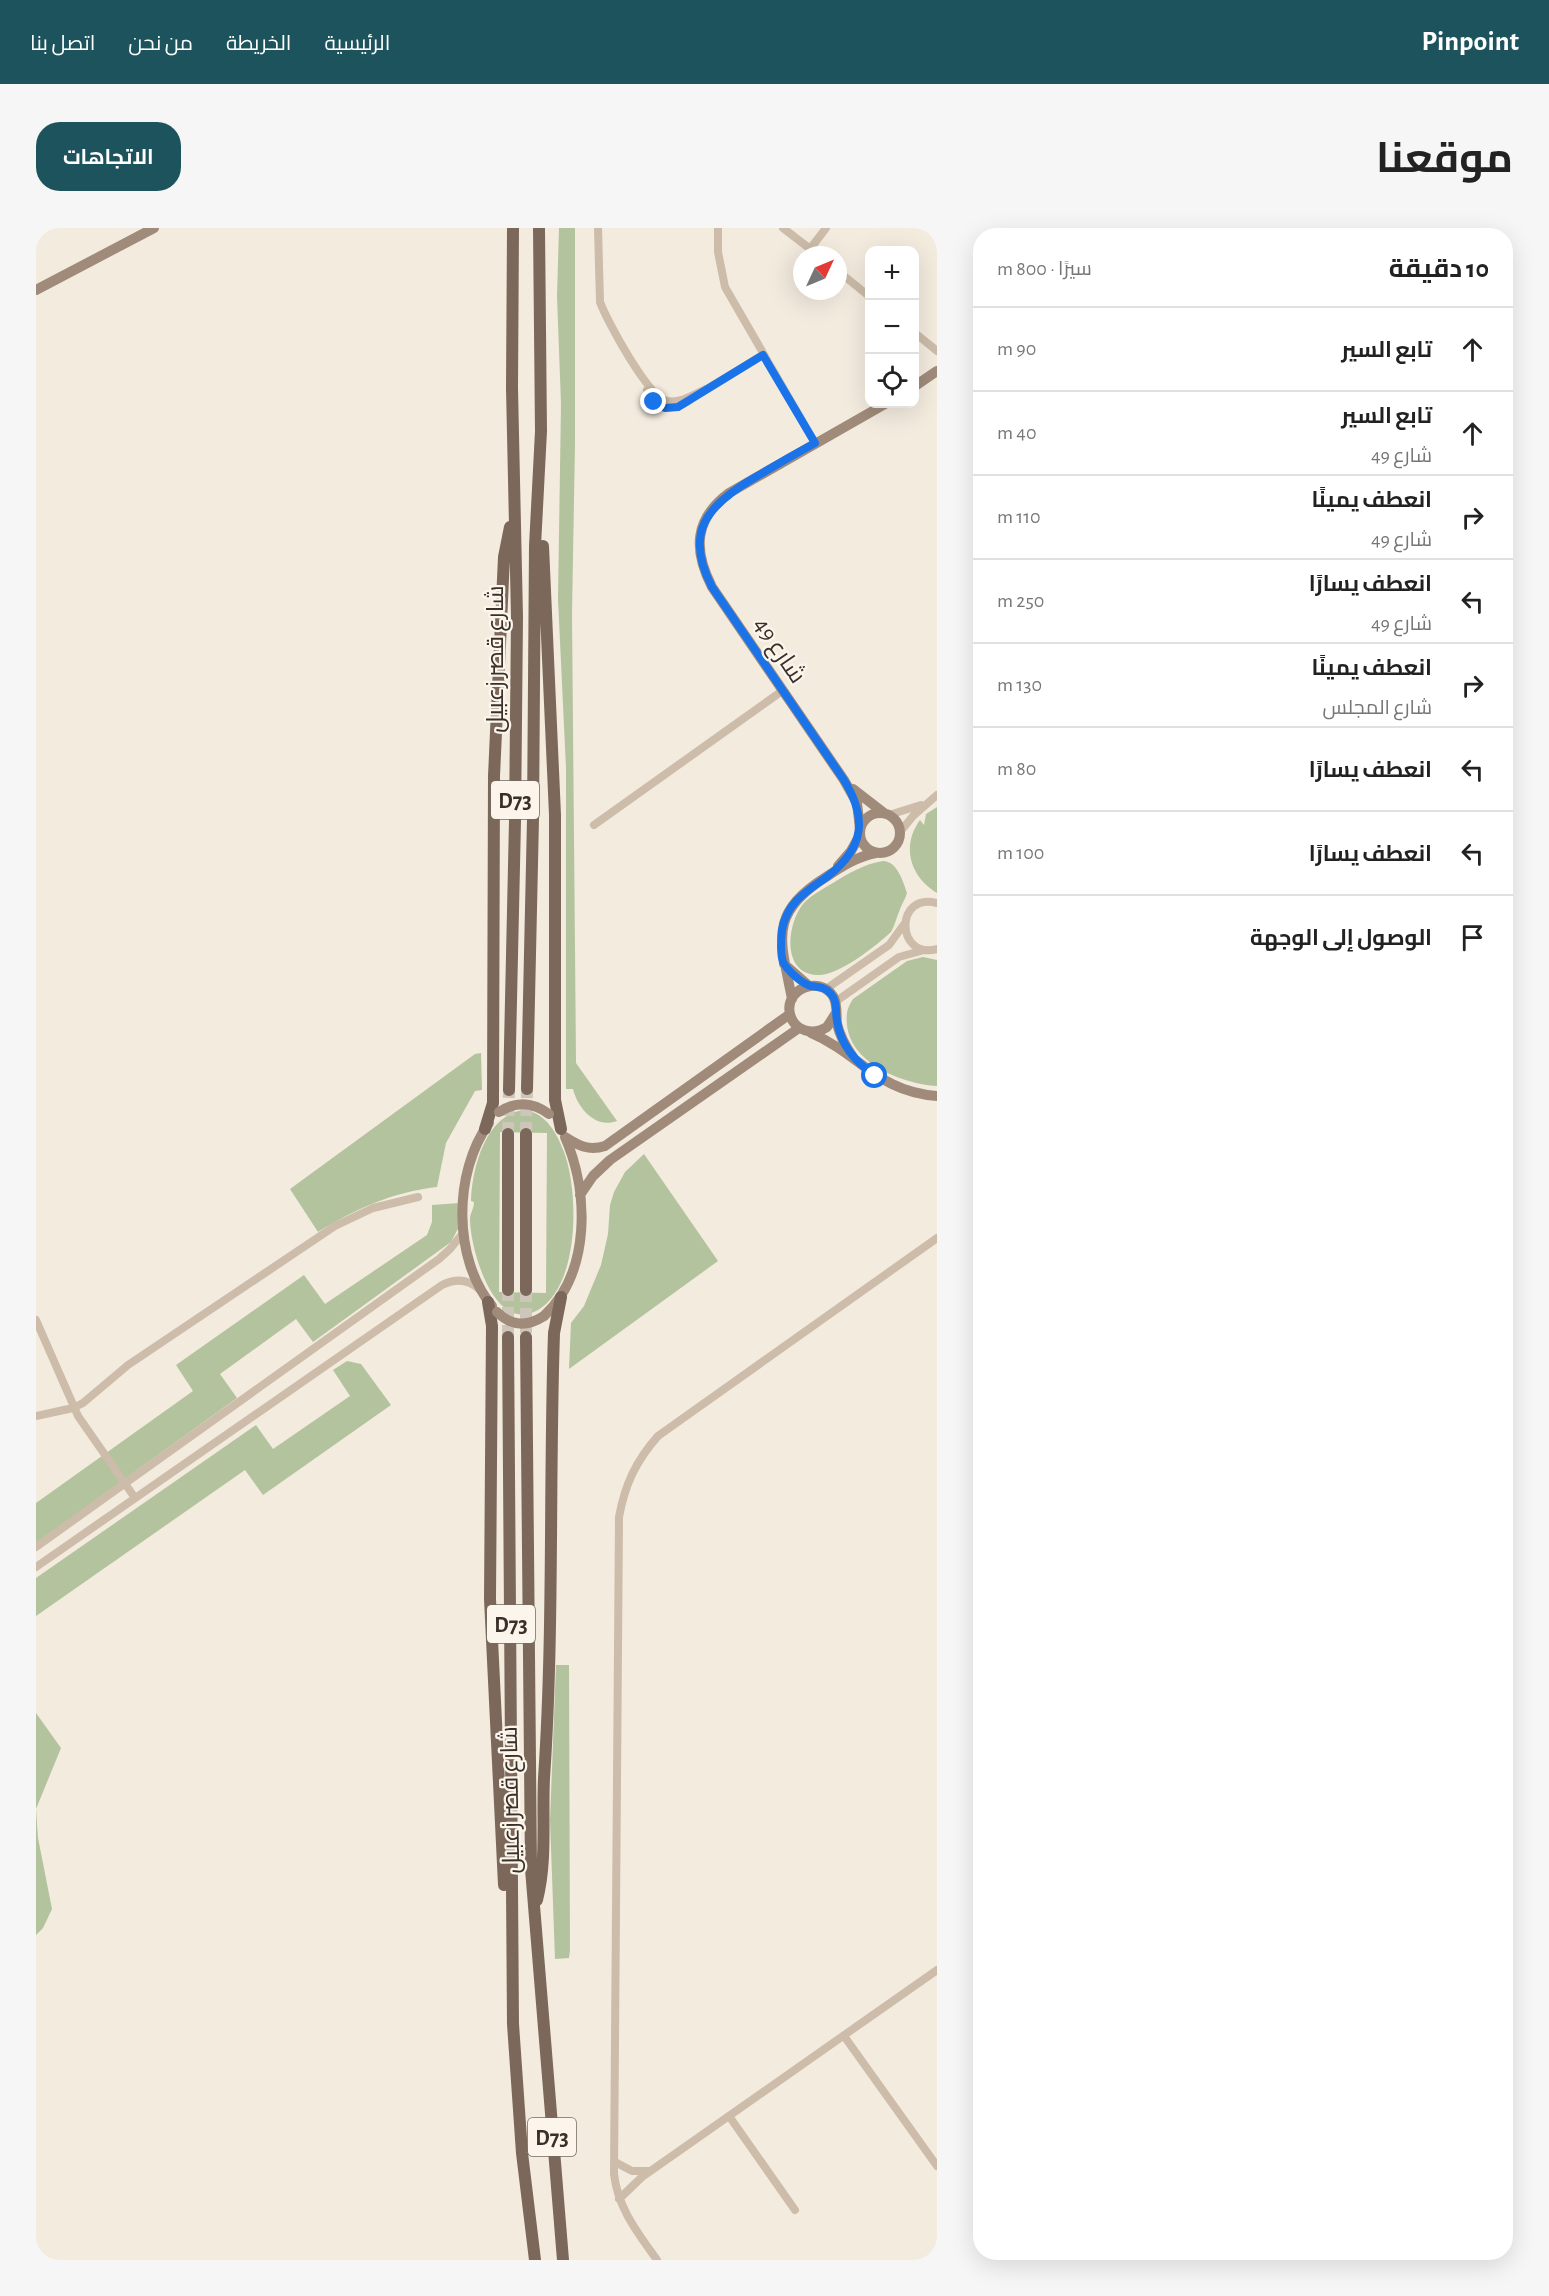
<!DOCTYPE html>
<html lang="ar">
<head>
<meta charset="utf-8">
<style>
	body { margin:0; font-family:"Alegreya Sans",Cairo,sans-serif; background:#f6f6f6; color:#222; direction:rtl }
	.controls { position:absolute; right:18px; top:18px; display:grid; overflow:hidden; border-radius:12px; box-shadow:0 6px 24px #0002 }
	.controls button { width:54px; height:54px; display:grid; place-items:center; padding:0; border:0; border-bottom:2px solid #e0e0e0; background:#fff; color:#222; font:30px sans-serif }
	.compass { position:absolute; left:757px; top:18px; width:54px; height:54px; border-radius:50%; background:#fff; box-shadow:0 6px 24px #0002; rotate:46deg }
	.stop { position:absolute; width:18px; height:18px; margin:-14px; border:4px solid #1a73e8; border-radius:50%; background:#fff }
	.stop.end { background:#1a73e8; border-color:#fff; box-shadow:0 2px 6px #0008 }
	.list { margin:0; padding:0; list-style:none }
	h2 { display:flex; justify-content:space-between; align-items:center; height:78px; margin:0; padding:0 24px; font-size:26px }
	h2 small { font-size:20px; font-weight:400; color:#767676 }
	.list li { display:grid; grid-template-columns:39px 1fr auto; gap:18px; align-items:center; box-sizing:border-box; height:84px; padding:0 24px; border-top:2px solid #e0e0e0 }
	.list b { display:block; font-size:22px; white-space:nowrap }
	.list p { margin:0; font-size:20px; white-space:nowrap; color:#767676 }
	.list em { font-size:20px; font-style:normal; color:#767676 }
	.icon { flex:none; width:33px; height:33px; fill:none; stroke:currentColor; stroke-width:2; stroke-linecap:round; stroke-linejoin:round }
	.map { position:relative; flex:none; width:901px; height:2032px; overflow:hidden; direction:ltr; border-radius:24px }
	header { display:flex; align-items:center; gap:36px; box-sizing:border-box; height:84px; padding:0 30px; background:#1d535c; color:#fff }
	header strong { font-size:28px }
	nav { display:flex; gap:33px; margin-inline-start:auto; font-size:21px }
	.intro { display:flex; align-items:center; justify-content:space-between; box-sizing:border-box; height:144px; padding:0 36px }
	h1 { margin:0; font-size:42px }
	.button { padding:15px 27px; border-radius:24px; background:#1d535c; color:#fff; font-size:21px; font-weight:700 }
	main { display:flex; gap:36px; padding:0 36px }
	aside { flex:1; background:#fff; border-radius:24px; box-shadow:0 6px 24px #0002 }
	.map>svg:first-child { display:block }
	.green { fill:#b3c39d; fill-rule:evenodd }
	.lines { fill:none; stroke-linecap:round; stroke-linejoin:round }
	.primary-tunnel { stroke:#cec6ba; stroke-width:12; stroke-dasharray:12 6; stroke-linecap:butt }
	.street { stroke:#ccbca9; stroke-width:8 }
	.secondary { stroke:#a08b7b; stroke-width:10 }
	.primary { stroke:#7b685a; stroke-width:12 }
	.secondary-bridge { stroke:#a08b7b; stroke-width:10 }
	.route { stroke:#1a73e8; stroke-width:8 }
	.labels { text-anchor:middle; stroke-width:4.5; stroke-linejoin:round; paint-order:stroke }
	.shield { fill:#fbf5eb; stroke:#736b63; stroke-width:1.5 }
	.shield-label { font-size:22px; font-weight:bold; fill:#393029 }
	.street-label { font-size:24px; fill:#393029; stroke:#fbf5eb }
</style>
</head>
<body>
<header>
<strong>Pinpoint</strong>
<nav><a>الرئيسية</a><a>الخريطة</a><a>من نحن</a><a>اتصل بنا</a></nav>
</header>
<div class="intro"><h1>موقعنا</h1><a class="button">الاتجاهات</a></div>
<main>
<aside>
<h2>10 دقيقة<small>سيرًا · 800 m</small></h2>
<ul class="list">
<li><svg class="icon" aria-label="ahead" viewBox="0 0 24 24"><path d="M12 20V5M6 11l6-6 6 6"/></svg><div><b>تابع السير</b></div><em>90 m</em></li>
<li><svg class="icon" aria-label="ahead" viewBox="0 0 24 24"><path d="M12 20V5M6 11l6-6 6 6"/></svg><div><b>تابع السير</b><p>شارع 49</p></div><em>40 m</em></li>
<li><svg class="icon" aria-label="right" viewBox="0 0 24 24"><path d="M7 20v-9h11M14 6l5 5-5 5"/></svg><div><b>انعطف يمينًا</b><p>شارع 49</p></div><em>110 m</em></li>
<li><svg class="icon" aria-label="left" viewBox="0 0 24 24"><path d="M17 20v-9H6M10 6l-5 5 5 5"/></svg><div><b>انعطف يسارًا</b><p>شارع 49</p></div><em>250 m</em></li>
<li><svg class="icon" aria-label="right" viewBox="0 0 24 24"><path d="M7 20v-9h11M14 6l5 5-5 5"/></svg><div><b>انعطف يمينًا</b><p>شارع المجلس</p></div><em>130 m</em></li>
<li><svg class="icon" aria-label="left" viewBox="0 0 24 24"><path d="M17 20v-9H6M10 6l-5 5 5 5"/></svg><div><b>انعطف يسارًا</b></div><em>80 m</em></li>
<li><svg class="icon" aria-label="left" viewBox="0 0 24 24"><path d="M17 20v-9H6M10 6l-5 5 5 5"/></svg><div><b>انعطف يسارًا</b></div><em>100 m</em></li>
<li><svg class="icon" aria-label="arrive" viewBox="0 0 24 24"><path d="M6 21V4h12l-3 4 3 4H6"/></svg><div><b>الوصول إلى الوجهة</b></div></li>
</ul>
</aside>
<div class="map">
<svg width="901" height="2032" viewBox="0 0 901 2032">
	<rect width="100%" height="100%" fill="#f3ebde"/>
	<path class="green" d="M523,0H539V216L536,386L540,835L581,893C560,901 542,881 537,861H530V540L522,371L525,176L521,68Z
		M901,579V665C874,649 865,618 884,592L888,597L890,586Z
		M847,633C861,633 867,653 871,665C869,672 865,677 863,684C860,691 859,697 855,704C840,718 801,749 781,747C745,745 751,696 767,676C775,667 787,661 797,655C813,645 828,636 847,633Z
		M887,729L901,732V858C867,856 815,836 811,797C810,786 811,780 817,771L871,733Z
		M445,825L446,862L439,863L410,915L401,959C357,964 319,981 282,1004L254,961L439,826Z
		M490,882C510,886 521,905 528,924C543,964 544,1057 502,1082C458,1108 434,1020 434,991C434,985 438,981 438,974L435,973C436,940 450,884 490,882ZM464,904L511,905L510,1065L463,1064Z
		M608,926L682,1033L533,1141L535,1095L548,1078L565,1037L572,1006L574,977L578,964L589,944Z
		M423,975L425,995L415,1014L277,1114L260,1091L184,1146L201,1170L0,1315V1275L157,1163L140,1137L268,1047L289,1076L391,1007L396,994V977Z
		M311,1133L325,1136L355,1177L227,1267L209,1242L0,1388V1350L220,1197L237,1221L314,1168L297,1142Z
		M520,1437H533L534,1722L533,1730L519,1731L514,1592Z
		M0,1485L25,1520L0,1581L2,1610L16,1681L7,1700L0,1707Z"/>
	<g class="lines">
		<path class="primary-tunnel" d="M472,906L473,862
			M490,906L491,861
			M490,1062V1105
			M472,1109V1062"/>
		<path class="street" d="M562,0L564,74C571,93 612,169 631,173C644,176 659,166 670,161
			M682,0V24L689,59L779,215
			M747,0L782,27
			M774,21L790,0
			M802,43L834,69
			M879,105L901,123
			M611,162C621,182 636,184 654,172
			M666,164L727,127
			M853,587L885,577
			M558,597L746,463
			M864,604L877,588L901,567
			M901,675C858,664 860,732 901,721
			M790,761L853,717L869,695
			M799,774L863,729L888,722
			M0,1092L42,1188L99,1270
			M0,1188L37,1180L47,1175L92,1137L299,998L337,980L382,969
			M0,1319L403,1031L414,1021L428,1004
			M0,1339L406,1057C420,1050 432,1051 443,1061
			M808,1808L901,1938
			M693,1888L759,1982
			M579,1934L596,1943H614
			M583,1971L606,1949L901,1742
			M621,2032C602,2005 582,1981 578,1946L583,1289C589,1256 600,1233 622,1208L901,1010"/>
		<path class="secondary" d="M0,62L118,0
			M879,158L901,143
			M817,561L848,585
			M824 605a20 20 0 1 1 40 0a20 20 0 1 1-40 0Z
			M824,601L821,575L808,552L676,359C657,322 658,291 693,265L849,176
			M802,638L815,623L824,607
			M748,736L773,758
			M756,771C745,713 731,686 790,649C805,639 822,628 840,625
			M800,785L791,799C777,808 758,803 754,786C748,761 783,747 797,768C802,777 800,787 801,796C804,808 810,819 817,829
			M775,805C824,826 842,864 901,868
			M453,895C417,945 417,1031 456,1078
			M529,909C543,918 553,923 569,918L754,786
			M544,967L557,948L574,932L763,800
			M508,1088C555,1044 553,964 529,909"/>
		<path class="primary" d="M507,318L519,587V872L525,901
			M491,861L497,591L499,318L505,203L503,0
			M473,862L479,593L481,389L476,160L477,0
			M449,901L457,875L458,548L468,329L474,299
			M472,906V1062
			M490,1062V906
			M452,1074L456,1098L454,1371L468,1657
			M472,1109L477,1796L486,1925L499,2032
			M490,1109L495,1641L527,2032
			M501,1672C511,1633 506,1590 508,1550C518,1402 513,1253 518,1105L525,1069"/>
		<path class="secondary-bridge" d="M463,884C480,873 497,874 513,886
			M461,1084C475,1098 491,1099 508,1088"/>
	</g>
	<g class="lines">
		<path class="route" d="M618,174L629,180L642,179L727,127L779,215C759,226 738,238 718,250C670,278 648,305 676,359L808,552C831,590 829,619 792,648C771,663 751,674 746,702C745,712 744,725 747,734C751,742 766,756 775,758C783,759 789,759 795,766C802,774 799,783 801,793C805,818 819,833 839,848"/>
	</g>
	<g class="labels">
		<g class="shield">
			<rect x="455" y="553" width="48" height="38" rx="4.5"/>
			<rect x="451" y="1377" width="48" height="38" rx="4.5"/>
			<rect x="492" y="1890" width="48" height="38" rx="4.5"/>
		</g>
		<g class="shield-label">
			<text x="479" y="580">D73</text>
			<text x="475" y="1404">D73</text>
			<text x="516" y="1917">D73</text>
		</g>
		<g class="street-label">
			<text transform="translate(744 422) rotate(56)" y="8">شارع 49</text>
			<text transform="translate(459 431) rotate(-90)" y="8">شارع قصر زعبيل</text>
			<text transform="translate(474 1572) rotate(-91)" y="8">شارع قصر زعبيل</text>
		</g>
	</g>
</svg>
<div class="controls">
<button>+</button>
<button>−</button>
<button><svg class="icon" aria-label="locate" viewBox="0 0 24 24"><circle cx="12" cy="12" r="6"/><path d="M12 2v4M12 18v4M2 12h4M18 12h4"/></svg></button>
</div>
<svg class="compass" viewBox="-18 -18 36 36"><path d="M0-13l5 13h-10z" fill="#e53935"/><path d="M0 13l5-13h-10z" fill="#767676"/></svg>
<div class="stop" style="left:839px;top:848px"></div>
<div class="stop end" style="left:618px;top:174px"></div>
</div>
</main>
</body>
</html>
